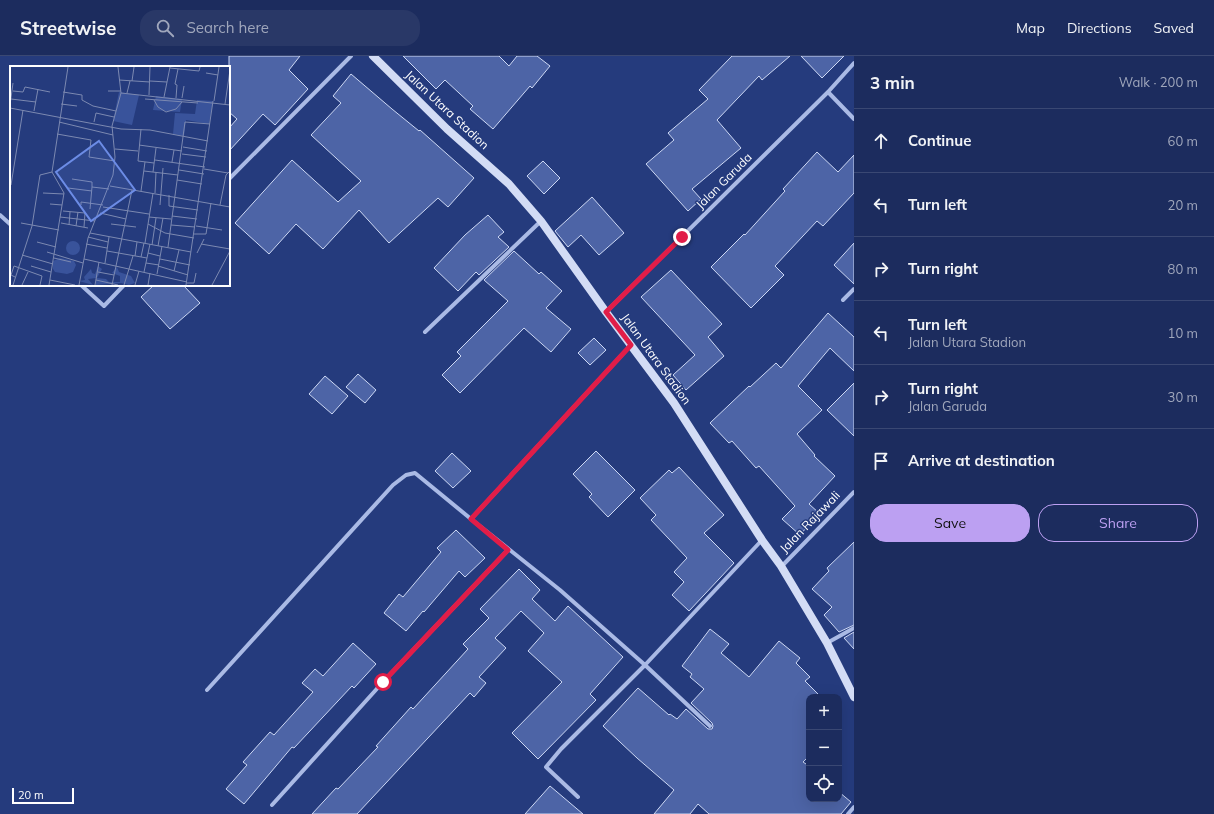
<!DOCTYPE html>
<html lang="en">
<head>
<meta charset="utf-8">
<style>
	body { margin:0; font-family:Mulish,sans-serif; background:#293867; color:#f1f3f6 }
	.controls { position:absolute; right:12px; bottom:12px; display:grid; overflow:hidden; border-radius:8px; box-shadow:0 4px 16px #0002 }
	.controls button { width:36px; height:36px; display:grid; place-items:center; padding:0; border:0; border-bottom:1px solid #3a4873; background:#1c2c5e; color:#f1f3f6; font:20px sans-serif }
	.scale { position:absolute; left:12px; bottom:10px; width:62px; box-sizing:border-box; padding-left:4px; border:2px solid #fff; border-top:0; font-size:11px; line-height:14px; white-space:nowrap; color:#fff; -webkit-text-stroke:3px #253b7d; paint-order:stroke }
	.stop { position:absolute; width:12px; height:12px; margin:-9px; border:3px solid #e11d48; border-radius:50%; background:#fff }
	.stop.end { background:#e11d48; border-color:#fff; box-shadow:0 1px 4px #0008 }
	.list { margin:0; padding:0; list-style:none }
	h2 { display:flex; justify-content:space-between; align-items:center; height:52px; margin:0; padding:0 16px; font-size:17px }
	h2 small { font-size:13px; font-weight:400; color:#a0a7bc }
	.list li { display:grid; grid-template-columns:26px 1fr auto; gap:12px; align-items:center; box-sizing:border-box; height:64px; padding:0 16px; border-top:1px solid #3a4873 }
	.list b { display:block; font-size:15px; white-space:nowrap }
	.list p { margin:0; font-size:13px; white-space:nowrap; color:#a0a7bc }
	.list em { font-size:13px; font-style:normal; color:#a0a7bc }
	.actions { display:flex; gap:8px; padding:12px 16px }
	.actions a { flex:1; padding:9px 0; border:1px solid #bca0f2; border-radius:16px; text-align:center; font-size:14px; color:#bca0f2 }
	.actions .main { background:#bca0f2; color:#111 }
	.icon { flex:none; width:22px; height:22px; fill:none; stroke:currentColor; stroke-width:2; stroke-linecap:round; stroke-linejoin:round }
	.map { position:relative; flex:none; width:854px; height:758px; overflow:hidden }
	header { display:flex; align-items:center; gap:24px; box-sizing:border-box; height:56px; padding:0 20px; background:#1c2c5e; border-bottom:1px solid #3a4873 }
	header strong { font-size:19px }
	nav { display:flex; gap:22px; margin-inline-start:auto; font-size:14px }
	.search { width:280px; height:36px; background:#293867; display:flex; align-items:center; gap:10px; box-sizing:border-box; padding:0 14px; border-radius:16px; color:#a0a7bc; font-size:15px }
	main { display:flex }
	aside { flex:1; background:#1c2c5e }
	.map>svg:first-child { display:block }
	.building { fill:#4d64a6; stroke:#cdd8f4 }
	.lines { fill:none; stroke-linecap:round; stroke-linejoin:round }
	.street { stroke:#aabae5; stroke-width:4 }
	.secondary { stroke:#d3dcf5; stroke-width:8 }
	.route { stroke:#e11d48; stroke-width:5 }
	.labels { text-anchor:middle; stroke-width:3; stroke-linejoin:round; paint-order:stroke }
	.street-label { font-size:12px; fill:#fff; stroke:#253b7d }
	.inset-road { fill:none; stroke:#7c89b1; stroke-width:1 }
	.view { fill:#6c8ce6; fill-opacity:0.15; stroke:#6c8ce6; stroke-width:2 }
	.inset-edge { fill:none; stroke:#fff; stroke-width:2 }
</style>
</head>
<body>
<header>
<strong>Streetwise</strong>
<div class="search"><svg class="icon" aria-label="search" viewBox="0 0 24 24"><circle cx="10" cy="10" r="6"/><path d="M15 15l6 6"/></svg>Search here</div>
<nav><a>Map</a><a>Directions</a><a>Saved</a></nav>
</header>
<main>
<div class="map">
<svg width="854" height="758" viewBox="0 0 854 758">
	<rect width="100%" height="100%" fill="#253b7d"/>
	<path class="building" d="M229,0H300L289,14L308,33L275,69L263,58L229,95V72L237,63L229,56Z
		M403,0H499L509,10L517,0H537L550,10L532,32L530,30L493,73L470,53L473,50L445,24L436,33Z
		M732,0H790L762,24L759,20L717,64L741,92L692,133L701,143L688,155L646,108L674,84L668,77L708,43L699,34Z
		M801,0H844L822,22Z
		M351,18L392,53L419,75L420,74L474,122L448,151L438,142L389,187L359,154L323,193L296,168L269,198L235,167L292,104L338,146L361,125L311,79L341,47L333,40Z
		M817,96L838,116L854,99V137L823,170L817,165L775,210L784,219L751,252L711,211L744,178L745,179L785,135L783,133Z
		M543,105L560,122L544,138L527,120Z
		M592,141L624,177L599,199L581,179L568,191L555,175Z
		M488,159L504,176L498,181L509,191L479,219L476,216L458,235L434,212L465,179Z
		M854,187V228L834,209Z
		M514,195L539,218L541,216L562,235L546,252L571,273L551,296L524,272L460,337L442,319L461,300L457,296L508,245L484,224Z
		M671,214L722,268L708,281L724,300L686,334L673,319L695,299L641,241Z
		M154,229H183L200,247L170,273L141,241Z
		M828,257L854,281V315L830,292L798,330L822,354L797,378L815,399L814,400L835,420L809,448L819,457L800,479L782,463L795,450L759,410L756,412L732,385L729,387L710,367L749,330L750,331L776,307L781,312Z
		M594,282L606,294L590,309L578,297Z
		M358,318L376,334L365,347L346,331Z
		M325,320L348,340L332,358L309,338Z
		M854,327V380L827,354Z
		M596,395L635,434L608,461L589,441L592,438L573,418Z
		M452,397L471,415L453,432L435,415Z
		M679,411L724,459L704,477L734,507L689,555L672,539L684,526L674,516L687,502L651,464L656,459L640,442L669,414L672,417Z
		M456,474L485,502L465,521L459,515L424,556L423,555L406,575L384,557L399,538L403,541L441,496L437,492Z
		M854,486V569L839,576L824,559L832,551L812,533L829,515L827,512Z
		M519,513L540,534L532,543L555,565L568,550L623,601L590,638L596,644L538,703L512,677L562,626L528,595L544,577L521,555L495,582L506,592L479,621L486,627L474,641L470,637L357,758H312L336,732L338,733L378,691L376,690L411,651L413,653L468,593L463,588L489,562L480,553Z
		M710,573L729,588L721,597L749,621L779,585L800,602L796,607L810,621L805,625L821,641H809V700L803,706L809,710V743H839V736L851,746L841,758H709L698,748L690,758H654L674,734L637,702L603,670L638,632L669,659L670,658L677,663L686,653L708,673H712L713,670L712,667L691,647L704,633L690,621L692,618L682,610Z
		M854,576V593L844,582Z
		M353,587L376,608L354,632L352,630L294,692L292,691L244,748L226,733L247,709L243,706L270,676L274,679L313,636L302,627L315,613L323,620Z
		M550,730L583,758H525Z"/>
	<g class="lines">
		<path class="street" d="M828,36L854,63
			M229,123L351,0
			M0,159L11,169
			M81,229L104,250L124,229
			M843,244L854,233
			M606,256L828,36L854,7
			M425,276L541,165
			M631,289L471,463L560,534L645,609L710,670
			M782,510L854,436
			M827,587L854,572
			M207,634L393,429L406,419L415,417L471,463
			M578,741L546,711L561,693L645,609L762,484
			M272,749L383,626L508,494
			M848,758L854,751"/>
		<path class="secondary" d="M373,0L447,73L509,128L541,165L606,256L674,347L762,484L781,510L827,587L854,641"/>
	</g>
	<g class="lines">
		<path class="route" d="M383,626L508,494L471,463L631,289L606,256L682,181"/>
	</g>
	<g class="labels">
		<g class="street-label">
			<text transform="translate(447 54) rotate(43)" y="4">Jalan Utara Stadion</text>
			<text transform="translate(724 125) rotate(-45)" y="4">Jalan Garuda</text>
			<text transform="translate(656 303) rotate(54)" y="4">Jalan Utara Stadion</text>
			<text transform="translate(810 466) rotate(-46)" y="4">Jalan Rajawali</text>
		</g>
	</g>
	<g transform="translate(10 10)">
		<rect width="220" height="220" fill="#253b7d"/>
		<path d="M109,26L129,29L122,59L103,55ZM187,34L203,35L199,58L176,54L174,70L163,68L165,47L185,48Z" fill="#39539b"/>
		<path d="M56 182a7 7 0 1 1 14 0a7 7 0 1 1-14 0ZM50,192L64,195L66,199L63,206L57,208L45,206L43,203V195ZM88,200L92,203L87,212L96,213L99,216H110V210L102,207L107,201L109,206L121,210L125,217L119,219L111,217L86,219V212L78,213L83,219L69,215L75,214L74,211L81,203L82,207L85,208Z" fill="#39539b"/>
		<path d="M146,30L172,33L170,46L143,44Z" fill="#39539b"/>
		<path class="inset-road" d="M160,2L189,5L190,1M196,7L208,9M109,14L140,16M122,15L124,1M140,15L157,16M3,25L13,26L15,21L40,26M98,25H111M53,26L72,29V34L83,40L106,45M111,27L220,39M117,27L120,15M139,29L140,1M154,31L160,1M166,32L167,19L165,18L168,3M172,32L174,20M1,33L26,36M135,33L188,37M144,34L148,41L156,46L166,43L172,36M204,35L209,1M51,38L67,40M215,38L220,4M0,39L3,17M0,42L111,63L140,64L198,75M24,45L28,23M49,56L103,69M84,56L86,47L104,51M131,63L128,95L144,97M47,68L81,74L79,91L105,95M129,79L172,85M173,81L197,85M105,83L128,85M172,88L196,91M145,94L195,101M162,96L164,84M194,103L218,107M169,104L194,108M134,105L168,109M143,106L146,82M62,113L82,116V121M167,114L192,118M1,119L13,44M100,120L220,141M58,122L82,125M131,125L135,96M33,127L54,128M145,127L146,106M159,129V140L188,144M40,138L52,139M71,139V136L93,139M150,139L153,102M210,139L216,109L220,105M93,141L139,148M80,143L82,121L99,123M53,145L75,147L74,161M90,147L116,153M162,150L187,153M50,151L85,155M139,151L161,153M11,157L49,164M51,157L78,162M101,158L126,161M138,158L155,167L184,172M59,159L60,146M161,159L185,161M66,160L68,146M186,160L212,164M80,167L181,186M184,168H196L201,137M78,171L98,176M27,176L46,181M135,177L143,127M76,178L97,182M191,178L220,183M142,179L146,152M148,180L153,152M158,181L175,56L200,58M97,185L137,192M37,186L73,197M138,187L150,190M187,187L194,173M12,189L43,198M125,190L127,176M131,191L134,177M44,192L61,196M74,193L177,216M150,193L180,199M95,197L99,171M136,197L149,199M21,200L41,206M148,200L178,209M164,205L169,184M88,206L104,209M134,206L140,178M147,208L152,180M5,211L1,209L4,200L32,210L30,219M40,214L65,219M86,214L108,219M177,217H184L186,207M3,219L22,160L30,109L42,106M12,219L18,206M39,219L54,127L42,106L58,1M69,219L78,172L103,109L105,91L102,60L111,27L108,1M85,219L89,196M102,219L122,124M114,219L123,190M125,219L129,205M138,219L140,207M176,219L203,35M202,219L220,185"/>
		<path class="view" d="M89,75L125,124L81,155L46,106Z"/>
		<rect width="220" height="220" class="inset-edge"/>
	</g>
</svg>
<div class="controls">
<button>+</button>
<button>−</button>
<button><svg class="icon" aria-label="locate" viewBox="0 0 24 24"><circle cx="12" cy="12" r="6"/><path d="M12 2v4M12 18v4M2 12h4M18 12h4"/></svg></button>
</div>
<div class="scale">20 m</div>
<div class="stop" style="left:383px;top:626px"></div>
<div class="stop end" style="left:682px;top:181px"></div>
</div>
<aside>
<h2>3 min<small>Walk · 200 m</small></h2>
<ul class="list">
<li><svg class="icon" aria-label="ahead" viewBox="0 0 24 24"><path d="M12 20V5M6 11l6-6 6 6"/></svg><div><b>Continue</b></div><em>60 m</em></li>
<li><svg class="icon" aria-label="left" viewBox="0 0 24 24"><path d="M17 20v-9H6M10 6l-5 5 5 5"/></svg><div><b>Turn left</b></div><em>20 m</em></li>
<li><svg class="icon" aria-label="right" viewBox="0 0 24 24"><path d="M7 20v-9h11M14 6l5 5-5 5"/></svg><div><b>Turn right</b></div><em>80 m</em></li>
<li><svg class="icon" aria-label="left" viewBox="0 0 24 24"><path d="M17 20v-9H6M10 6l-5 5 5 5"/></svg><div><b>Turn left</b><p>Jalan Utara Stadion</p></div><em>10 m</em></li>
<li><svg class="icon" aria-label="right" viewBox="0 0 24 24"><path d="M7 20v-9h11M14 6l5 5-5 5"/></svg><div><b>Turn right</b><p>Jalan Garuda</p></div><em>30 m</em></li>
<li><svg class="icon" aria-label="arrive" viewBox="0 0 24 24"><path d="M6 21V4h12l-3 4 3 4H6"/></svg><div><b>Arrive at destination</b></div></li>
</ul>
<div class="actions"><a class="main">Save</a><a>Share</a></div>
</aside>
</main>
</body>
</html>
